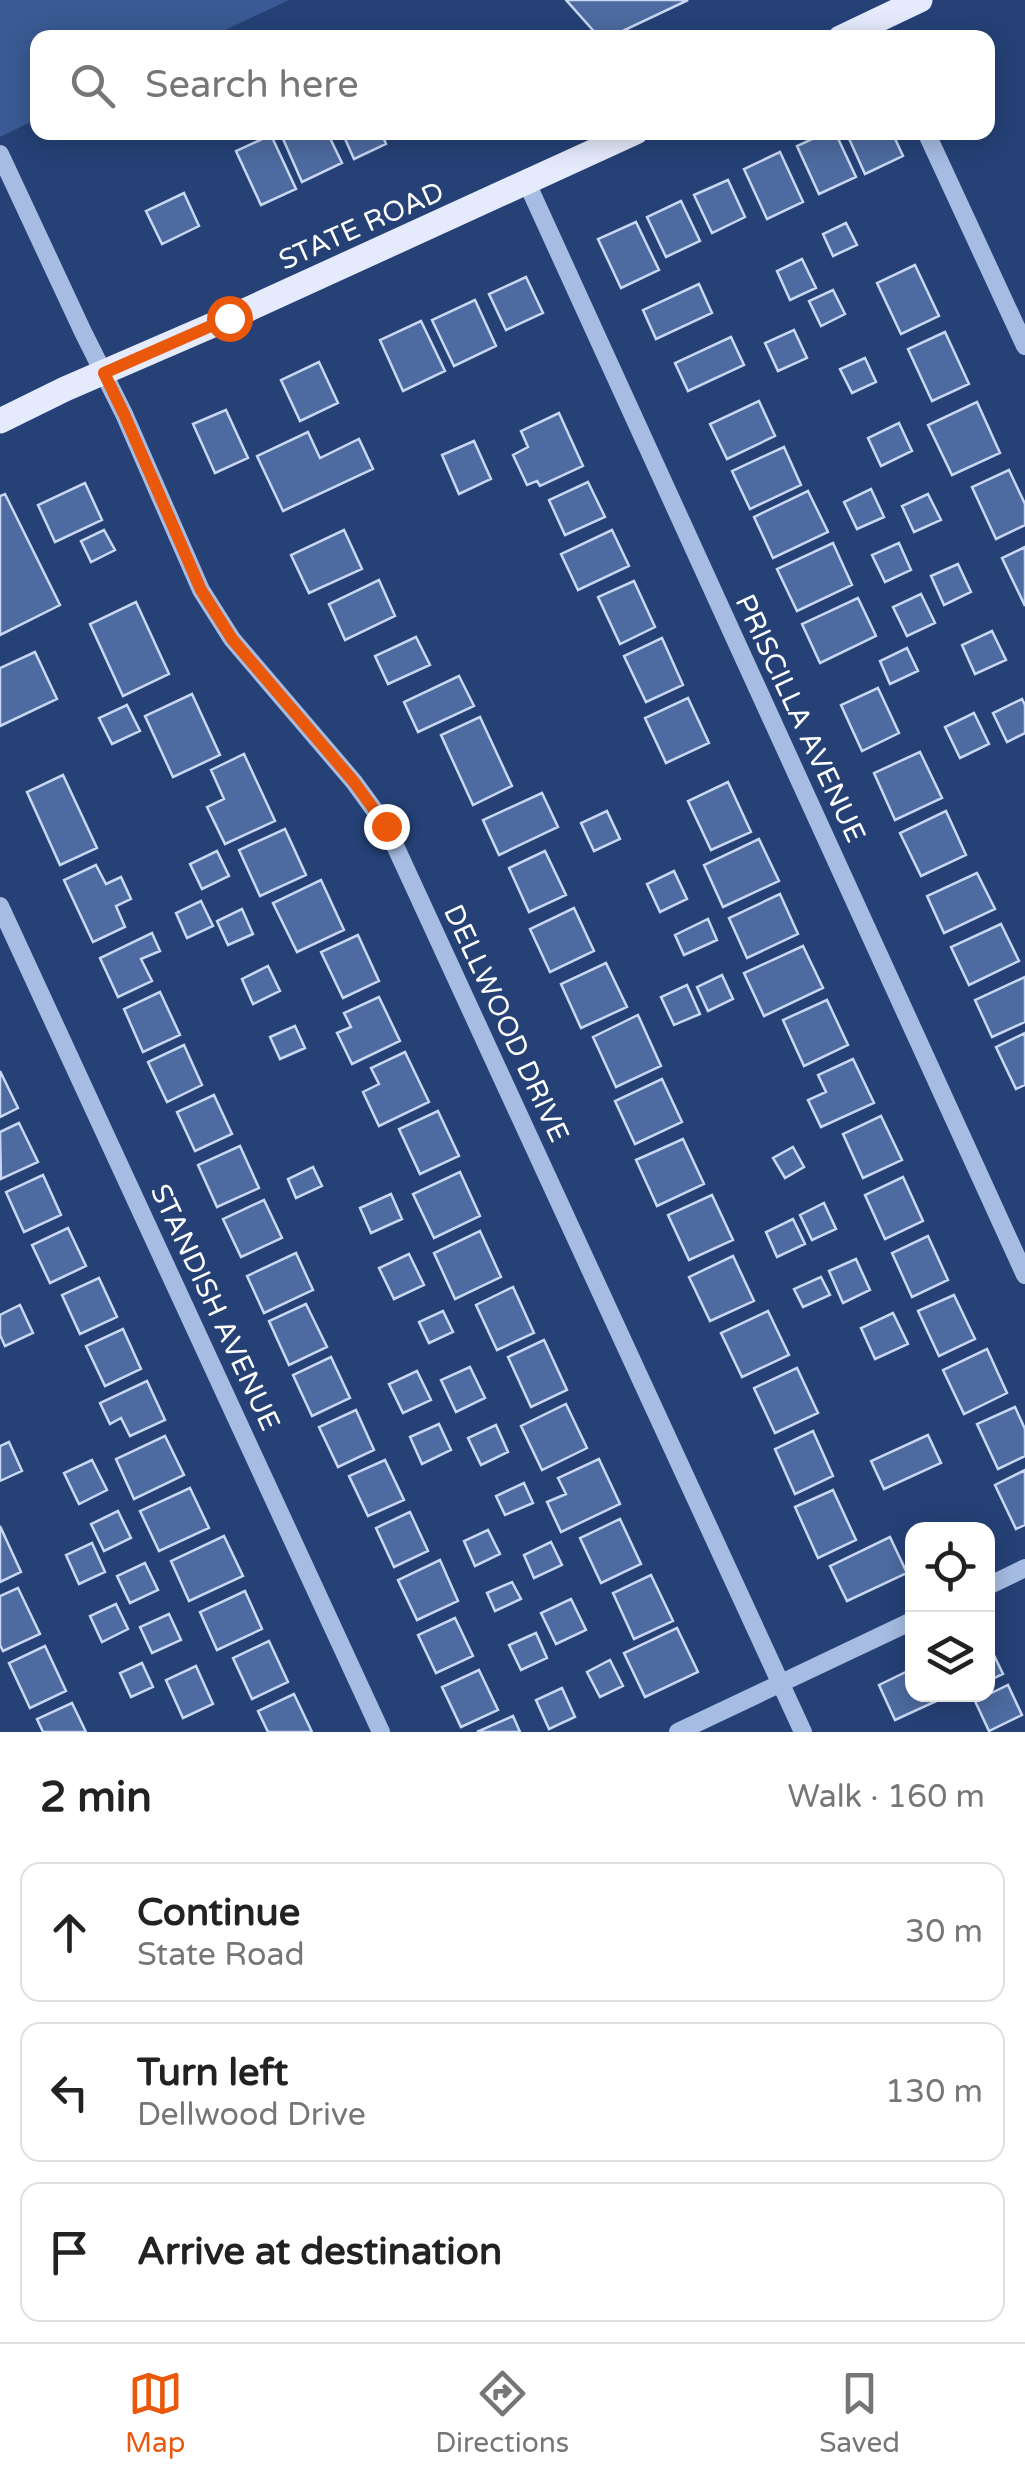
<!DOCTYPE html>
<html lang="en">
<head>
<meta charset="utf-8">
<style>
	body { margin:0; font-family:"Varela Round",sans-serif; background:#f2f2f2; color:#222 }
	.controls { position:absolute; right:30px; bottom:30px; display:grid; overflow:hidden; border-radius:20px; box-shadow:0 5px 25px #0003 }
	.controls button { width:90px; height:90px; display:grid; place-items:center; padding:0; border:0; border-bottom:2px solid #e0e0e0; background:#fff; color:#222; font:50px sans-serif }
	.stop { position:absolute; width:30px; height:30px; margin:-22px; border:8px solid #ea580c; border-radius:50%; background:#fff }
	.stop.end { background:#ea580c; border-color:#fff; box-shadow:0 2px 10px #0008 }
	.list { margin:0; padding:0; list-style:none }
	h2 { display:flex; justify-content:space-between; align-items:center; height:130px; margin:0; padding:0 40px; font-size:42px }
	h2 small { font-size:32px; font-weight:400; color:#767676 }
	.list li { display:grid; grid-template-columns:65px 1fr auto; gap:30px; align-items:center; box-sizing:border-box; height:140px; margin:0 20px 20px; padding:0 20px; border:2px solid #e0e0e0; border-radius:20px }
	.list b { display:block; font-size:38px; white-space:nowrap }
	.list p { margin:0; font-size:32px; white-space:nowrap; color:#767676 }
	.list em { font-size:32px; font-style:normal; color:#767676 }
	.icon { flex:none; width:55px; height:55px; fill:none; stroke:currentColor; stroke-width:2; stroke-linecap:round; stroke-linejoin:round }
	.map { position:relative; flex:none; width:1025px; height:1732px; overflow:hidden }
	.search { position:absolute; background:#fff; box-shadow:0 5px 25px #0003; left:30px; right:30px; top:30px; height:110px; display:flex; align-items:center; gap:25px; box-sizing:border-box; padding:0 35px; border-radius:20px; color:#767676; font-size:38px }
	.sheet { height:610px; background:#fff }
	nav { display:flex; justify-content:space-around; align-items:center; box-sizing:border-box; height:140px; border-top:2px solid #e0e0e0; background:#fff; font-size:28px; color:#767676 }
	nav a { display:grid; justify-items:center; gap:5px }
	nav .on { color:#ea580c }
	.map>svg:first-child { display:block }
	.green { fill:#395a94 }
	.building { fill:#4d6ba0; stroke:#c8d7f2; stroke-width:2.5 }
	.lines { fill:none; stroke-linecap:round; stroke-linejoin:round }
	.minor { stroke:#a6bce2; stroke-width:18 }
	.major { stroke:#e5ebfc; stroke-width:25 }
	.route { stroke:#ea580c; stroke-width:12 }
	.labels { text-anchor:middle; stroke-width:10; stroke-linejoin:round; paint-order:stroke }
	.street-label { font-size:28px; fill:#fff; stroke:#254176 }
</style>
</head>
<body>
<div class="map">
<svg width="1025" height="1732" viewBox="0 0 1025 1732">
	<rect width="100%" height="100%" fill="#254176"/>
	<path class="green" d="M0,0H289L210,37L38,38L37,119L0,137Z"/>
	<path class="building" d="M566,0H688L608,38H600Z
		M280,132H327L342,163L302,182Z
		M342,132H381L386,144L354,159Z
		M827,132H835L856,177L819,194L797,146Z
		M846,132H892L903,156L865,174Z
		M271,135L296,189L261,205L236,151Z
		M780,152L803,202L767,219L744,169Z
		M728,180L745,217L712,233L694,195Z
		M184,193L199,226L162,244L146,211Z
		M681,201L700,241L666,257L647,217Z
		M636,222L659,270L621,288L598,239Z
		M846,223L857,245L833,256L823,234Z
		M802,259L816,288L790,300L777,271Z
		M915,265L939,316L901,334L877,283Z
		M526,277L543,313L506,330L489,294Z
		M699,284L712,313L656,339L643,310Z
		M833,290L845,314L821,326L809,301Z
		M475,300L496,346L454,366L432,320Z
		M421,321L445,371L403,391L380,340Z
		M794,330L807,358L778,371L765,343Z
		M945,332L969,384L932,401L908,349Z
		M731,337L744,365L688,391L675,363Z
		M865,358L876,382L852,393L840,369Z
		M319,362L338,403L300,421L281,380Z
		M759,401L775,436L727,459L710,424Z
		M977,402L1000,453L952,475L928,425Z
		M226,410L248,458L215,473L193,424Z
		M559,413L583,466L540,486L537,481L527,485L513,455L528,447L521,431Z
		M899,423L912,451L881,466L868,438Z
		M308,432L320,458L359,439L373,469L283,511L257,456Z
		M474,441L491,479L459,494L442,455Z
		M784,447L801,485L750,509L732,471Z
		M1009,470L1025,504V525L996,539L972,487Z
		M588,482L605,517L565,535L549,500Z
		M85,483L102,520L55,542L38,505Z
		M871,489L884,517L857,529L844,502Z
		M808,491L828,532L773,558L754,517Z
		M5,494L60,605L0,635V496Z
		M928,494L941,520L914,532L902,506Z
		M104,530L115,550L91,562L81,541Z
		M344,530L362,569L309,593L291,555Z
		M612,530L629,566L578,590L561,554Z
		M833,543L852,585L797,611L777,569Z
		M899,543L911,570L885,582L872,555Z
		M1025,547V606L1002,558Z
		M958,564L971,592L944,605L931,576Z
		M379,580L395,616L345,640L329,604Z
		M634,581L655,627L620,644L598,597Z
		M921,594L935,623L907,636L893,607Z
		M858,598L876,636L820,663L802,624Z
		M136,602L169,674L123,696L90,624Z
		M992,631L1006,660L975,674L962,645Z
		M416,637L430,665L388,684L375,656Z
		M662,638L683,685L646,702L624,656Z
		M907,648L918,671L890,684L880,661Z
		M35,652L57,699L0,726V668Z
		M459,676L474,706L418,732L404,702Z
		M878,688L899,733L862,751L841,705Z
		M192,694L220,755L173,777L145,716Z
		M688,698L709,743L666,763L645,718Z
		M1022,699L1025,705V733L1007,742L993,713Z
		M127,705L140,731L112,744L99,718Z
		M974,713L989,744L960,758L945,727Z
		M480,717L512,786L473,805L441,735Z
		M920,752L942,798L895,820L874,773Z
		M244,754L275,821L225,844L207,807L224,799L211,770Z
		M63,775L97,848L60,865L27,792Z
		M728,782L751,832L711,850L688,801Z
		M542,793L558,827L499,855L483,820Z
		M607,811L620,839L594,851L581,823Z
		M946,811L966,855L921,876L900,833Z
		M285,829L306,875L260,896L239,850Z
		M759,839L779,881L723,907L704,865Z
		M217,851L229,876L202,889L190,864Z
		M545,851L566,895L529,912L509,868Z
		M96,865L106,884L121,877L131,899L116,906L125,927L93,942L64,880Z
		M674,871L687,899L660,912L647,884Z
		M977,873L995,909L944,933L927,896Z
		M321,880L344,930L297,952L273,903Z
		M780,894L798,934L747,958L729,918Z
		M201,901L213,926L187,938L176,913Z
		M574,908L594,951L550,972L530,929Z
		M242,909L253,934L228,945L217,921Z
		M708,919L717,940L684,955L675,935Z
		M1001,924L1019,961L969,985L951,947Z
		M152,933L160,951L141,959L152,981L118,997L100,958Z
		M358,935L379,981L343,998L321,952Z
		M803,946L823,988L764,1016L744,973Z
		M606,963L627,1007L581,1028L561,984Z
		M268,966L280,991L253,1004L242,979Z
		M722,975L733,999L708,1011L697,987Z
		M1025,977V1022L992,1037L975,1000Z
		M687,985L700,1014L674,1025L661,997Z
		M160,992L180,1035L143,1052L124,1009Z
		M379,997L400,1041L352,1064L337,1033L351,1027L344,1013Z
		M827,1000L848,1045L804,1066L783,1020Z
		M638,1015L661,1066L616,1087L593,1037Z
		M295,1026L305,1048L280,1059L270,1037Z
		M1025,1033V1085L1016,1089L996,1047Z
		M184,1045L202,1085L167,1102L148,1062Z
		M405,1052L429,1102L379,1126L363,1092L379,1084L371,1068Z
		M853,1059L874,1103L821,1127L808,1100L826,1092L818,1075Z
		M0,1071L18,1108L0,1117Z
		M662,1079L682,1122L635,1144L615,1101Z
		M214,1095L232,1134L195,1151L177,1112Z
		M438,1111L459,1156L420,1174L399,1129Z
		M881,1116L902,1160L863,1178L843,1134Z
		M19,1123L38,1162L1,1179L0,1132Z
		M683,1139L704,1184L657,1206L636,1160Z
		M240,1146L259,1188L217,1207L198,1165Z
		M793,1147L804,1167L785,1178L773,1158Z
		M313,1167L322,1186L296,1198L288,1179Z
		M460,1172L480,1216L434,1238L413,1194Z
		M43,1175L61,1215L24,1232L6,1192Z
		M903,1177L923,1221L885,1239L865,1195Z
		M391,1194L402,1219L371,1233L360,1208Z
		M712,1195L733,1240L689,1260L668,1215Z
		M264,1200L282,1238L241,1257L223,1219Z
		M824,1203L836,1229L812,1240L800,1215Z
		M793,1219L805,1244L777,1257L766,1232Z
		M68,1228L86,1266L50,1283L32,1245Z
		M480,1231L501,1277L455,1299L434,1253Z
		M928,1236L948,1280L912,1297L892,1253Z
		M296,1253L313,1290L264,1313L247,1276Z
		M409,1254L424,1285L394,1299L379,1268Z
		M733,1256L754,1301L710,1321L689,1277Z
		M856,1259L870,1290L843,1303L829,1271Z
		M821,1277L830,1295L803,1307L794,1289Z
		M99,1278L117,1317L80,1334L62,1295Z
		M513,1287L534,1333L497,1350L476,1305Z
		M954,1295L975,1339L939,1356L918,1311Z
		M306,1304L327,1347L289,1365L269,1321Z
		M20,1305L33,1333L5,1346L0,1335V1315Z
		M443,1311L453,1332L429,1343L419,1322Z
		M768,1311L789,1355L742,1377L721,1333Z
		M893,1313L908,1344L875,1359L861,1328Z
		M123,1329L141,1369L105,1386L86,1346Z
		M544,1340L567,1390L531,1407L508,1357Z
		M987,1349L1007,1393L964,1414L943,1370Z
		M331,1357L350,1398L312,1416L293,1375Z
		M470,1367L485,1398L456,1412L441,1380Z
		M797,1368L818,1413L775,1433L754,1388Z
		M417,1371L431,1400L403,1413L389,1384Z
		M147,1381L165,1420L130,1436L121,1418L110,1424L100,1403Z
		M566,1404L587,1448L542,1470L521,1426Z
		M1015,1407L1025,1429V1456L998,1469L977,1424Z
		M356,1410L374,1450L338,1467L319,1427Z
		M439,1424L451,1450L422,1464L410,1437Z
		M496,1425L508,1452L481,1465L468,1438Z
		M813,1431L833,1476L795,1494L775,1449Z
		M928,1435L941,1463L884,1489L871,1461Z
		M165,1436L184,1475L134,1499L116,1459Z
		M9,1442L22,1471L0,1481V1446Z
		M599,1459L620,1504L561,1532L547,1502L566,1494L558,1478Z
		M92,1460L107,1490L79,1504L64,1473Z
		M385,1460L404,1500L368,1516L349,1476Z
		M1025,1470V1525L1016,1529L995,1485Z
		M524,1483L533,1503L505,1515L496,1496Z
		M190,1488L209,1528L159,1551L140,1511Z
		M833,1490L856,1540L818,1558L795,1507Z
		M118,1511L131,1538L104,1551L91,1524Z
		M410,1512L428,1551L394,1567L376,1528Z
		M620,1519L641,1564L601,1583L580,1538Z
		M0,1526L21,1572L0,1582Z
		M488,1530L500,1554L475,1566L464,1541Z
		M224,1536L243,1576L189,1601L171,1561Z
		M890,1537L907,1573L847,1601L830,1566Z
		M551,1542L562,1565L534,1578L524,1555Z
		M92,1543L105,1572L79,1584L66,1555Z
		M440,1560L458,1601L417,1620L398,1580Z
		M145,1563L158,1590L130,1603L117,1576Z
		M651,1575L673,1621L634,1639L613,1593Z
		M512,1582L521,1599L495,1611L487,1593Z
		M18,1588L40,1634L3,1651L0,1645V1596Z
		M245,1591L262,1629L217,1650L200,1612Z
		M571,1599L586,1630L556,1644L541,1613Z
		M116,1604L128,1629L102,1642L90,1616Z
		M169,1614L181,1640L152,1653L140,1627Z
		M455,1618L473,1656L436,1673L418,1635Z
		M677,1628L698,1672L645,1697L624,1653Z
		M536,1633L547,1658L521,1670L509,1645Z
		M269,1641L288,1682L252,1699L233,1658Z
		M45,1646L66,1691L30,1708L9,1663Z
		M990,1647L1003,1674L988,1681V1648Z
		M610,1660L623,1686L600,1697L587,1672Z
		M142,1663L153,1687L131,1697L120,1673Z
		M196,1666L213,1704L183,1718L166,1680Z
		M912,1669V1694H942L943,1698L895,1720L879,1685Z
		M479,1670L498,1710L461,1727L442,1687Z
		M1008,1685L1022,1715L989,1731L975,1701Z
		M562,1688L575,1717L549,1729L536,1700Z
		M294,1694L312,1732H268L258,1711Z
		M72,1703L86,1732H43L37,1719Z
		M513,1716L520,1732H477Z"/>
	<g class="lines">
		<path class="minor" d="M926,132L1025,346
			M0,154L83,332L124,414L201,590L232,639L354,782L386,826L803,1732
			M527,183L1025,1275
			M0,906L381,1732
			M988,1586L1025,1568
			M678,1732L912,1621"/>
		<path class="major" d="M840,38L920,0
			M0,421L65,389L229,318L636,132"/>
	</g>
	<g class="lines">
		<path class="route" d="M229,318L104,373L124,414L201,590L232,639L354,782L386,826"/>
	</g>
	<g class="labels">
		<g class="street-label">
			<text transform="translate(361 225) rotate(-24)" y="10">STATE ROAD</text>
			<text transform="translate(801 718) rotate(65)" y="10">PRISCILLA AVENUE</text>
			<text transform="translate(507 1023) rotate(65)" y="10">DELLWOOD DRIVE</text>
			<text transform="translate(216 1307) rotate(65)" y="10">STANDISH AVENUE</text>
		</g>
	</g>
</svg>
<div class="controls">
<button><svg class="icon" aria-label="locate" viewBox="0 0 24 24"><circle cx="12" cy="12" r="6"/><path d="M12 2v4M12 18v4M2 12h4M18 12h4"/></svg></button>
<button><svg class="icon" aria-label="layers" viewBox="0 0 24 24"><path d="M12 4l9 5-9 5-9-5zM3 14l9 5 9-5"/></svg></button>
</div>
<div class="stop" style="left:229px;top:318px"></div>
<div class="stop end" style="left:386px;top:826px"></div>
<div class="search"><svg class="icon" aria-label="search" viewBox="0 0 24 24"><circle cx="10" cy="10" r="6"/><path d="M15 15l6 6"/></svg>Search here</div>
</div>
<section class="sheet">
<h2>2 min<small>Walk · 160 m</small></h2>
<ul class="list">
<li><svg class="icon" aria-label="ahead" viewBox="0 0 24 24"><path d="M12 20V5M6 11l6-6 6 6"/></svg><div><b>Continue</b><p>State Road</p></div><em>30 m</em></li>
<li><svg class="icon" aria-label="left" viewBox="0 0 24 24"><path d="M17 20v-9H6M10 6l-5 5 5 5"/></svg><div><b>Turn left</b><p>Dellwood Drive</p></div><em>130 m</em></li>
<li><svg class="icon" aria-label="arrive" viewBox="0 0 24 24"><path d="M6 21V4h12l-3 4 3 4H6"/></svg><div><b>Arrive at destination</b></div></li>
</ul>
</section>
<nav>
<a class="on"><svg class="icon" aria-label="map" viewBox="0 0 24 24"><path d="M3 6l6-2 6 2 6-2v14l-6 2-6-2-6 2zM9 4v14M15 6v14"/></svg>Map</a>
<a><svg class="icon" aria-label="directions" viewBox="0 0 24 24"><path d="M12 3l9 9-9 9-9-9zM9 14v-3h6M13 9l2 2-2 2"/></svg>Directions</a>
<a><svg class="icon" aria-label="saved" viewBox="0 0 24 24"><path d="M7 4h10v16l-5-4-5 4z"/></svg>Saved</a>
</nav>
</body>
</html>
